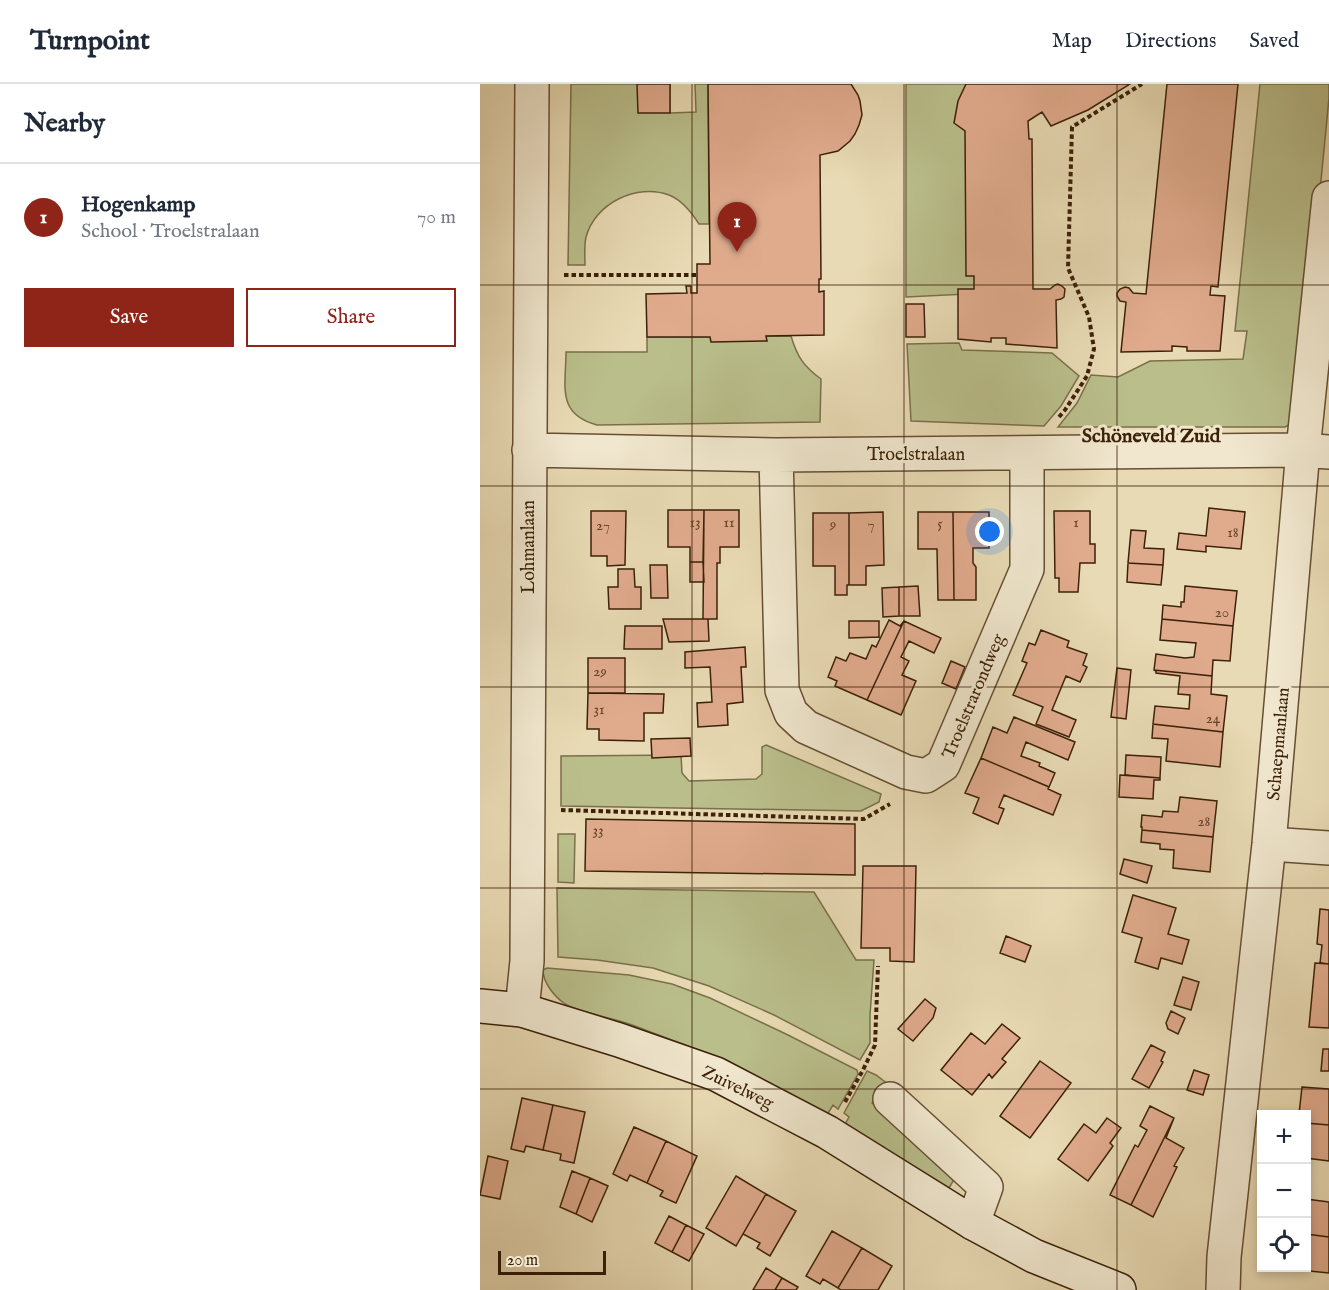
<!DOCTYPE html>
<html lang="en">
<head>
<meta charset="utf-8">
<style>
	body { margin:0; font-family:"IM FELL English",serif; background:#f2f2f3; color:#1f2937 }
	.controls { position:absolute; right:18px; bottom:18px; display:grid; overflow:hidden; border-radius:0px; box-shadow:0 3px 9px #0003 }
	.controls button { width:54px; height:54px; display:grid; place-items:center; padding:0; border:0; border-bottom:2px solid #e0e1e3; background:#fff; color:#1f2937; font:30px sans-serif }
	.scale { position:absolute; left:18px; bottom:15px; width:108px; box-sizing:border-box; padding-left:6px; border:3px solid #3c2108; border-top:0; font-size:16px; line-height:21px; white-space:nowrap; color:#3c2108; -webkit-text-stroke:4px #f0e7ce; paint-order:stroke }
	.you { position:absolute; left:510px; top:448px; width:21px; height:21px; margin:-15px; border:4px solid #fff; border-radius:50%; background:#1a73e8; box-shadow:0 0 0 9px #1a73e833 }
	.badge { display:grid; place-items:center; width:39px; height:39px; border-radius:50%; background:#8f2418; color:#fff; font-size:20px; font-weight:700 }
	.pin { position:absolute; translate:-50% -50px; filter:drop-shadow(0 2px 3px #0008) }
	.pin::after { content:''; position:absolute; top:32px; width:21px; height:18px; background:inherit; clip-path:polygon(0 0,100% 0,50% 100%) }
	.list { margin:0; padding:0; list-style:none }
	h2 { display:flex; justify-content:space-between; align-items:center; height:78px; margin:0; padding:0 24px; font-size:26px }
	h2 small { font-size:20px; font-weight:400; color:#747a83 }
	.list li { display:grid; grid-template-columns:39px 1fr auto; gap:18px; align-items:center; box-sizing:border-box; height:108px; padding:0 24px; border-top:2px solid #e0e1e3 }
	.list b { display:block; font-size:22px; white-space:nowrap }
	.list p { margin:0; font-size:20px; white-space:nowrap; color:#747a83 }
	.list em { font-size:20px; font-style:normal; color:#747a83 }
	.actions { display:flex; gap:12px; padding:18px 24px }
	.actions a { flex:1; padding:14px 0; border:2px solid #8f2418; border-radius:0px; text-align:center; font-size:21px; color:#8f2418 }
	.actions .main { background:#8f2418; color:#fff }
	.icon { flex:none; width:33px; height:33px; fill:none; stroke:currentColor; stroke-width:2; stroke-linecap:round; stroke-linejoin:round }
	.map { position:relative; flex:none; width:849px; height:1206px; overflow:hidden }
	header { display:flex; align-items:center; gap:36px; box-sizing:border-box; height:84px; padding:0 30px; background:#fff; border-bottom:2px solid #e0e1e3 }
	header strong { font-size:28px }
	nav { display:flex; gap:33px; margin-inline-start:auto; font-size:21px }
	main { display:flex }
	aside { flex:1; background:#fff }
	.map>svg:first-child { display:block }
	.green { fill:#b9be8b; stroke:#7a704a; stroke-width:1.5 }
	.building { fill:#e0ab8d; stroke:#3c2108; stroke-width:1.5 }
	.lines { fill:none; stroke-linecap:round; stroke-linejoin:round }
	.street-casing { stroke:#674f33; stroke-width:36 }
	.secondary-casing { stroke:#3c2108; stroke-width:36 }
	.path { stroke:#3c2108; stroke-width:4; stroke-dasharray:4.5 3; stroke-linecap:butt }
	.street { stroke:#f0e7ce; stroke-width:33 }
	.secondary { stroke:#f0e7ce; stroke-width:33 }
	.grid { fill:none; stroke:#3c2108; stroke-width:1.5; stroke-opacity:0.55 }
	.labels { text-anchor:middle; stroke-width:6; stroke-linejoin:round; paint-order:stroke }
	.number-label { font-size:15px; fill:#654429 }
	.street-label { font-size:18px; fill:#3c2108; stroke:#f0e7ce }
	.neighbourhood-label { font-size:20px; font-weight:bold; fill:#3c2108; stroke:#f0e7ce }
</style>
</head>
<body>
<header>
<strong>Turnpoint</strong>
<nav><a>Map</a><a>Directions</a><a>Saved</a></nav>
</header>
<main>
<aside>
<h2>Nearby<small></small></h2>
<ul class="list">
<li><span class="badge">1</span><div><b>Hogenkamp</b><p>School · Troelstralaan</p></div><em>70 m</em></li>
</ul>
<div class="actions"><a class="main">Save</a><a>Share</a></div>
</aside>
<div class="map">
<svg width="849" height="1206" viewBox="0 0 849 1206">
	<rect width="100%" height="100%" fill="#e8dab4"/>
	<filter id="stains"><feTurbulence type="fractalNoise" baseFrequency=".00333" numOctaves="4"/><feColorMatrix values="0 0 0 0 .2 0 0 0 0 .09 0 0 0 0 .02 0 0 0 .5 -.17"/></filter>
	<radialGradient id="worn" r=".72"><stop offset=".6" stop-color="#630" stop-opacity="0"/><stop offset="1" stop-color="#630" stop-opacity=".3"/></radialGradient>
	<path class="green" d="M91,0H190V29L216,28L215,0H228L229,140H219C212,129 202,116 189,111C157,99 115,119 106,153C104,162 105,172 105,181H88Z
		M426,0H533L507,209L426,213Z
		M780,0H849V14L820,312L811,340L805,343H578L597,319L611,291L638,293L670,277L763,275L767,247H755Z
		M311,252C317,272 323,282 341,295L340,338L117,341C76,330 86,302 86,268H167V253Z
		M479,259L482,266L572,269L599,292L581,322L564,342L431,337L427,260Z
		M286,661L401,710L399,718L381,727L81,722V672L201,671L202,689L209,697L276,695L282,690V663Z
		M78,750H95L94,799L78,798Z
		M77,804L334,808L376,876H394L390,931V959L380,976L294,931L229,902L173,884L117,876L78,873Z
		M67,884L149,891L192,900L230,914L308,951L377,986L378,990L358,1025L353,1021L347,1031C313,1012 280,993 245,977C216,964 185,954 155,942C135,934 103,930 85,920C75,913 63,899 63,886Z
		M387,987L396,991L408,1000L392,1019L475,1094L469,1104L364,1042L369,1033L364,1029Z"/>
	<path class="building" d="M157,0H190V29H158Z
		M228,0H371L378,11L380,17L382,31L379,41L375,50L370,57L358,67L340,71L341,195H339V208L344,207V251L286,252L287,257L231,258L230,253H167L166,210L207,209L206,202H211V209H217V180H230Z
		M486,0H650L608,26L571,42L562,28L548,37L549,55H552L553,205H570L575,201L578,200L582,202L585,205L584,213L581,215L576,216L577,264L526,260V254H511V258L478,255V205H494V192H486L485,47L474,39L478,17Z
		M687,0H758L738,203L731,202L730,211L745,212L740,267H707V263L692,262V267L641,268L646,218L640,217L637,212V209L640,205L645,203L649,204L653,209L666,210Z
		M426,220H444L445,253H426Z
		M729,424L765,428L761,465L726,462V468L697,465L699,449L726,452Z
		M188,426H224L223,478H210V463H188Z
		M224,426H259V463H240V479H237V535H223Z
		M111,427H146L145,481L127,482V472H111Z
		M574,427H610V460H615V479H600L598,508H579V494H575Z
		M403,428L404,481L386,482V501H369V429Z
		M438,428H473L474,516H458L457,465H438Z
		M473,428H509V464H493V479L496,483V516H474Z
		M333,429H369V501H367V511H355V482H333Z
		M651,446L666,447L664,464L684,465L683,481L648,479Z
		M210,478H223L224,498H210Z
		M648,479L683,481L681,501L647,498Z
		M170,481H187L188,514H171Z
		M138,485H154L155,503H161V525H129L128,503H138Z
		M438,502L440,532H419V503Z
		M705,502L757,507L753,542L682,535L683,521L701,523V518H704Z
		M419,503V532L403,533L402,504Z
		M183,535H228L229,557L189,558Z
		M682,535L753,542L750,577L733,576L732,592L674,586L676,570L705,574L714,573L716,559L680,556Z
		M409,536L420,542L424,537L387,616L355,602L357,597L348,593L356,573L366,577L370,569L386,575L392,561L396,563Z
		M369,537H399V553L369,554Z
		M424,537L461,554L454,569L429,557L421,573L429,577L422,591L436,597L421,631L387,616Z
		M145,542H182V565H144Z
		M561,546L589,557L587,563L607,570L603,581L607,583L600,598L586,592L572,626L596,636L589,653L556,640L563,623L533,611L547,579L542,577L549,559L555,561Z
		M265,563L266,583H261L263,618L247,620L248,641L218,643L217,619L232,618L230,583L205,584V568Z
		M108,574H145V609H108Z
		M471,577L485,583L476,605L462,599Z
		M637,584L651,586L646,635L631,633Z
		M674,586L732,592L731,610L747,612L743,648L673,640L675,622L709,625L710,611L698,610L700,592L676,589V587Z
		M108,609L184,610L183,629H164V657L119,656V645H107Z
		M534,633L595,658L588,676L546,658L541,672L560,679L559,682L575,689L569,703L501,674L513,643L527,649Z
		M673,640L743,648L740,683L686,677L688,655L672,654Z
		M210,654L211,672L172,674L171,655Z
		M646,671L681,673L680,694L645,691Z
		M501,674L569,703L568,705L581,711L573,731L524,711L519,723L524,725L518,740L493,729L499,714L485,709Z
		M640,691L680,694V696H674L673,715L639,713Z
		M700,713L737,717L733,753L662,746V743H661L662,731L682,733L683,727L698,728Z
		M106,735L375,740V791L105,787Z
		M662,746L733,753L730,788L693,784L694,766L680,765V760L661,758Z
		M644,775L672,782L667,799L640,790Z
		M383,782H436L434,878L410,877V864H381Z
		M653,811L696,824L688,850L709,856L702,880L681,874L678,885L655,878L662,854L642,848Z
		M840,825L849,826V880L840,879L842,861L837,860Z
		M526,852L551,862L545,878L520,869Z
		M835,879L849,880V944L829,943Z
		M703,893L719,898L711,926L694,921Z
		M445,915L456,924L453,934L433,957L418,945Z
		M691,927L705,934L698,950L688,945L686,939Z
		M522,940L540,954L522,975L526,978L512,994L509,990L492,1011L461,986L491,949L505,960Z
		M671,961L685,968L681,977L683,978L669,1004L652,995Z
		M843,965H849V987H841Z
		M560,977L591,999L550,1054L520,1032Z
		M714,986L729,991L723,1011L707,1006Z
		M822,1003L849,1005V1041L826,1039V1030H819Z
		M42,1014L73,1021L63,1066L46,1062L44,1068L31,1065Z
		M73,1021L105,1028L94,1079L80,1076L81,1070L63,1066Z
		M670,1022L694,1034L651,1121L630,1111L655,1061L658,1063L667,1046L660,1042Z
		M627,1034L641,1044L630,1059L633,1062L608,1097L578,1075L604,1040L616,1049Z
		M694,1034L686,1054L704,1064L694,1082L697,1083L673,1133L651,1121Z
		M826,1039L849,1041V1077L826,1074Z
		M154,1043L186,1057L167,1099L150,1091L147,1097L133,1090Z
		M186,1057L217,1072L196,1119L180,1112L183,1107L167,1099Z
		M8,1072L28,1077L20,1115L0,1111Z
		M92,1087L110,1094L96,1130L80,1123Z
		M256,1092L286,1110L256,1162L226,1144Z
		M110,1094L128,1102L112,1138L96,1130Z
		M286,1110L316,1127L290,1172L277,1164L280,1159L263,1150Z
		M826,1115L849,1118V1153L826,1150Z
		M189,1132L206,1141L192,1168L175,1159Z
		M206,1141L224,1150L209,1177L192,1168Z
		M352,1147L382,1164L358,1204L343,1195L340,1200L326,1192Z
		M826,1150L849,1153V1189L810,1185V1184H826Z
		M382,1164L412,1182L398,1206H361L358,1204Z
		M286,1184L302,1194L295,1206H273Z
		M302,1194L318,1203L316,1206H295Z"/>
	<g class="lines">
		<g class="street-casing">
			<path id="street" d="M49,366L296,371L823,366L849,368
				M296,371L302,606L311,629L326,643L426,688L446,692L463,681L547,485V369
				M789,760L849,764
				M42,926L47,877L52,0
				M410,1015L506,1103L493,1139
				M743,1206L744,1173L789,760L823,366L849,114"/>
		</g>
		<g class="secondary-casing">
			<path id="secondary" d="M0,922L42,926L139,956L236,990L347,1048L493,1139L554,1172L639,1206"/>
		</g>
		<path class="path" d="M84,191H217
			M579,333L585,326L607,292L614,265L609,233L588,184L592,43L662,0
			M81,726L384,735L410,720
			M365,1018L383,986L395,961L398,882"/>
		<use href="#street" class="street"/>
		<use href="#secondary" class="secondary"/>
	</g>
	<path class="grid" d="M212,0V1206M424,0V1206M637,0V1206M0,201H849M0,402H849M0,603H849M0,804H849M0,1005H849"/>
	<g class="labels">
		<g class="number-label">
			<text x="215" y="443">13</text>
			<text x="249" y="443">11</text>
			<text x="596" y="443">1</text>
			<text x="460" y="444">5</text>
			<text x="353" y="445">9</text>
			<text x="391" y="445">7</text>
			<text x="123" y="446">27</text>
			<text x="753" y="453">18</text>
			<text x="742" y="533">20</text>
			<text x="120" y="592">29</text>
			<text x="119" y="630">31</text>
			<text x="733" y="639">24</text>
			<text x="724" y="742">28</text>
			<text x="118" y="751">33</text>
		</g>
		<g class="street-label">
			<text x="436" y="376">Troelstralaan</text>
			<text transform="translate(48 463) rotate(-90)" y="6">Lohmanlaan</text>
			<text transform="translate(493 612) rotate(-67)" y="6">Troelstrarondweg</text>
			<text transform="translate(798 660) rotate(-85)" y="6">Schaepmanlaan</text>
			<text transform="translate(258 1003) rotate(26)" y="6">Zuivelweg</text>
		</g>
		<g class="neighbourhood-label">
			<text x="671" y="358">Schöneveld Zuid</text>
		</g>
	</g>
	<rect width="100%" height="100%" filter="url(#stains)"/>
	<rect width="100%" height="100%" fill="url(#worn)"/>
</svg>
<div class="controls">
<button>+</button>
<button>−</button>
<button><svg class="icon" aria-label="locate" viewBox="0 0 24 24"><circle cx="12" cy="12" r="6"/><path d="M12 2v4M12 18v4M2 12h4M18 12h4"/></svg></button>
</div>
<div class="scale">20 m</div>
<div class="you"></div>
<div class="pin badge" style="left:257px;top:168px">1</div>
</div>
</main>
</body>
</html>
